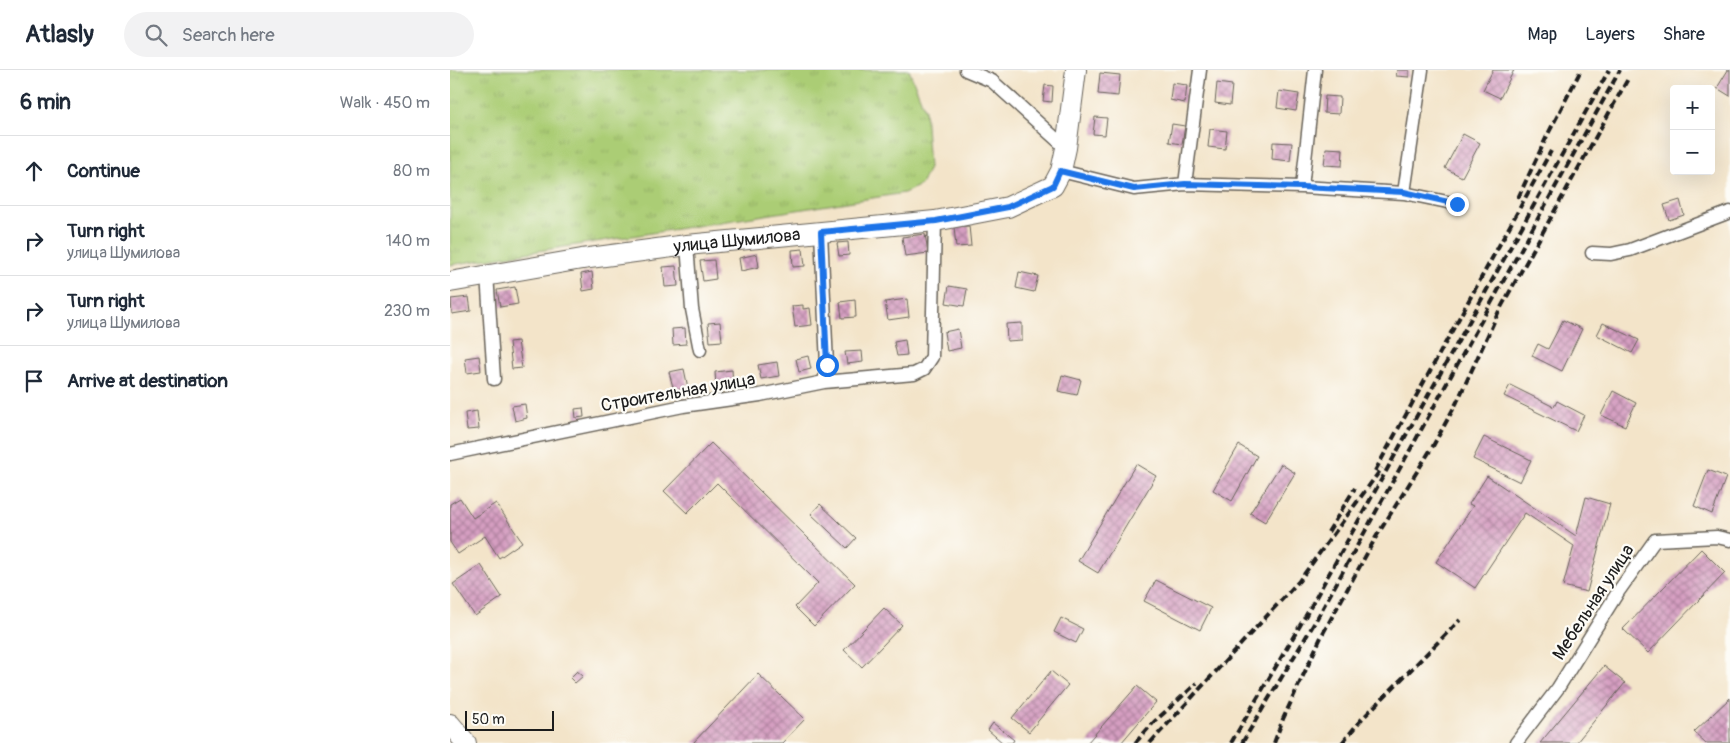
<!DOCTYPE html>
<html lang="en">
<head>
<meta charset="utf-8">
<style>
	body { margin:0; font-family:Pangolin,sans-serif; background:#f2f2f3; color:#1f2937 }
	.controls { position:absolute; right:15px; top:15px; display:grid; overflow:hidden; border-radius:5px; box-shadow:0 5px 20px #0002 }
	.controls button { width:45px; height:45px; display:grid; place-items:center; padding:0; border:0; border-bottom:1px solid #e0e1e3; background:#fff; color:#1f2937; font:25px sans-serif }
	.scale { position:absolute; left:15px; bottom:12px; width:89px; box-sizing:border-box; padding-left:5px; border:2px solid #1c1c1c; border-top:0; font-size:14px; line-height:18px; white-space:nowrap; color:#1c1c1c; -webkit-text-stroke:4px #fdfcf7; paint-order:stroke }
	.stop { position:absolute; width:15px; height:15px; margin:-11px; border:4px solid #1a73e8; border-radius:50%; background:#fff }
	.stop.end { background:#1a73e8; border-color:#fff; box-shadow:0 1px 5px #0008 }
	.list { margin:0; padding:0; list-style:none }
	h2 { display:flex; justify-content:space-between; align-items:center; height:65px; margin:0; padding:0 20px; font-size:21px }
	h2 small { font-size:16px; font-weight:400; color:#747a83 }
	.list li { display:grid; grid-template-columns:32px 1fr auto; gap:15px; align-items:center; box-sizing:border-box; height:70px; padding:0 20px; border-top:1px solid #e0e1e3 }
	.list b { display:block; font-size:19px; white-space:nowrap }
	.list p { margin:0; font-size:16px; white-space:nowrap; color:#747a83 }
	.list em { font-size:16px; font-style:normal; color:#747a83 }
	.icon { flex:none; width:28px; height:28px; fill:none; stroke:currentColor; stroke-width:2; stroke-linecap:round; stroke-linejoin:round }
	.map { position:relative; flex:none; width:1280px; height:673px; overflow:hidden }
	header { display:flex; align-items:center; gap:30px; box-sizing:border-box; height:70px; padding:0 25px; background:#fff; border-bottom:1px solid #e0e1e3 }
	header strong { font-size:24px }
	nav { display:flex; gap:28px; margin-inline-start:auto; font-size:18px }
	.search { width:350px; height:45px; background:#f2f2f3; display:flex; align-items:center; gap:12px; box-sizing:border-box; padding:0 18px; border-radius:28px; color:#747a83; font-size:19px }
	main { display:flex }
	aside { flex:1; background:#fff }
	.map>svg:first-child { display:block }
	.grass { fill:url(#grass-tufts); stroke:#647448 }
	.building { fill:url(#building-cross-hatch) }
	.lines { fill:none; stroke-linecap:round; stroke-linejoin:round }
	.minor-casing { stroke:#676259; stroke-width:15 }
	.primary-casing { stroke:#676259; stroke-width:22 }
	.minor { stroke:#fff; stroke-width:12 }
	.primary { stroke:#fff; stroke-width:20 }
	.rail { stroke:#1c1c1c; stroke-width:4; stroke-dasharray:8 4; stroke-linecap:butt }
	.route { stroke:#1a73e8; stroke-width:6 }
	.labels { text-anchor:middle; stroke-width:4.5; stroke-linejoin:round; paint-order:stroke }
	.street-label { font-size:18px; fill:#1c1c1c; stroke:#fdfcf7 }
</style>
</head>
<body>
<header>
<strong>Atlasly</strong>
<div class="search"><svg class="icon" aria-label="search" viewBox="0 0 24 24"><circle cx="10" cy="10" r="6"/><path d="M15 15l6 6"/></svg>Search here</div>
<nav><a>Map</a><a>Layers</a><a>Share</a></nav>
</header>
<main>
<aside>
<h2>6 min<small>Walk · 450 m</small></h2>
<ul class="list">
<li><svg class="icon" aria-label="ahead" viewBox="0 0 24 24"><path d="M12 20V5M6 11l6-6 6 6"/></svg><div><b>Continue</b></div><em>80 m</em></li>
<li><svg class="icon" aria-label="right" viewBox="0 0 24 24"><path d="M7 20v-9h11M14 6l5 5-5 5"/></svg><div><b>Turn right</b><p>улица Шумилова</p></div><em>140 m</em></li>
<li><svg class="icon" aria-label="right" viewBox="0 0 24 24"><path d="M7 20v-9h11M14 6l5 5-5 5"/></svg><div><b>Turn right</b><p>улица Шумилова</p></div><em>230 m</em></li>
<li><svg class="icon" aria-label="arrive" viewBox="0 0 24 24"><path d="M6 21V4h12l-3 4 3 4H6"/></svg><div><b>Arrive at destination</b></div></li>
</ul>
</aside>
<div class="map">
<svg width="1280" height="673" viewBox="0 0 1280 673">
	<defs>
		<pattern id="grass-tufts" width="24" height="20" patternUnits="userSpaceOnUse" patternTransform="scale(1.25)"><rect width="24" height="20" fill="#abcd75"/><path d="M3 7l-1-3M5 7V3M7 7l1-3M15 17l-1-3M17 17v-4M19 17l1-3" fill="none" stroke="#93af65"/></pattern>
		<pattern id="building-cross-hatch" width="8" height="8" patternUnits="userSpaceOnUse" patternTransform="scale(1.25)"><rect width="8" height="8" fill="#d59ec1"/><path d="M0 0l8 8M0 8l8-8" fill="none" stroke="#ac809c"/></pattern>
	</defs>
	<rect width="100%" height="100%" fill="#fdfcf7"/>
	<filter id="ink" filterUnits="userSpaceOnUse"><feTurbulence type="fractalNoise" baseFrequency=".02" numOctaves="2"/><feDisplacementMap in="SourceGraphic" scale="10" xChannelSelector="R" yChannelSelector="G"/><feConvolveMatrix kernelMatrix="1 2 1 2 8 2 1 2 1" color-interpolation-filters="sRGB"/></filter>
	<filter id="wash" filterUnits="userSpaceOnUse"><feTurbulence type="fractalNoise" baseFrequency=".0096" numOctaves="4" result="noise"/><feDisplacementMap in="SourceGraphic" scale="20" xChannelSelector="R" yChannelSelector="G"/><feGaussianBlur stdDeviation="1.12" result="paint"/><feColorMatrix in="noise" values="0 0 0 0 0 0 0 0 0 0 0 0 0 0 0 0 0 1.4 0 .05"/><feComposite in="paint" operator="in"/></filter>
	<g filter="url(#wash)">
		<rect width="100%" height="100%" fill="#f3e4c9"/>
		<path class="grass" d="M0,0H459L475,40L479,98L471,115L454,123L0,195Z"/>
		<g id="blocks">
			<path class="building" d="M947,0H959V7L946,6Z
				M1043,0H1064L1050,28L1033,20Z
				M1278,0H1280V26L1267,18Z
				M650,3L670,5L668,26L648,24Z
				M722,13L737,15L735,33L720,30Z
				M767,13L782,15L780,35L765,33Z
				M595,15L603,16L602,32L593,31Z
				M829,21L849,24L846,41L827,38Z
				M875,26L890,27L889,44L874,43Z
				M645,47L657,48L655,65L643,64Z
				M722,54L735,56L732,74L719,72Z
				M760,59L777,61L775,79L758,77Z
				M1013,64L1030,73L1012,107L995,98Z
				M823,72L842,73L840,91L822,89Z
				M876,78L893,79L892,96L874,95Z
				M1230,130L1234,145L1219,150L1214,135Z
				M519,156L521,176L506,177L504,157Z
				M475,164L478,183L455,186L452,167Z
				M398,172L399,185L389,186L387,173Z
				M353,179L355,196L343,197L342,180Z
				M307,184L309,197L291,201L289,188Z
				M264,190L266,209L253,211L250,191Z
				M226,196L228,216L215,217L213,197Z
				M142,202L144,219L133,221L131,204Z
				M569,202L588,206L584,222L566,218Z
				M499,216L517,219L514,236L496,233Z
				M65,217L68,234L50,237L47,220Z
				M19,227L21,241L2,244L1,229Z
				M457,229L459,247L438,250L435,232Z
				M405,230L406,247L392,248L390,232Z
				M353,235V239L360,238L362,255L345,257L342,236Z
				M1113,250L1132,259L1112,301L1082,286L1088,274L1098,279Z
				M270,252L272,271L260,272L258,253Z
				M572,253V270L557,271L556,254Z
				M1153,253L1189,270L1182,283L1147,265Z
				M235,258L236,274L223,275L222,259Z
				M508,259L511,278L497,281L494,262Z
				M455,270L457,285L447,286L444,272Z
				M68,271L72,298L62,299L59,272Z
				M412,281L413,292L397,294L395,282Z
				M29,286L31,301L17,303L15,288Z
				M358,286L361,299L349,302L346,289Z
				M327,292L329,306L311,309L308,295Z
				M234,299L238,318L224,321L219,302Z
				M282,300L283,314L266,316L265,302Z
				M612,305L631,310L627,325L608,321Z
				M1060,315L1104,337L1107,331L1134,345L1126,361L1054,326Z
				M1163,321L1186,333L1175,356L1151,345Z
				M75,334L77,348L65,351L62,336Z
				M133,338L134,347L126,348L125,339Z
				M27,341L29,359L17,360L15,343Z
				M1034,367L1081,390L1070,412L1023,389Z
				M261,373L405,514L364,556L345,537L368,513L267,413L237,443L214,421Z
				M789,375L807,386L782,431L763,420Z
				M686,394L706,406L648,503L628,491Z
				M831,394L845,403L815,452L800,443Z
				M1258,400L1276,407L1262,444L1244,436Z
				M1037,406L1126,466L1136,427L1160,434L1137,522L1113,516L1124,476L1075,443L1025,518L986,492L1023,436L1019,434Z
				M10,428L23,448L46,433L72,472L49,488L35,466L8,484L0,472V434Z
				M370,434L406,468L397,478L361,444Z
				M1251,479L1275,503L1198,583L1173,559Z
				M31,495L52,527L25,546L3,514Z
				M706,510L761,538L750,560L694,531Z
				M434,538L452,555L412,597L394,580Z
				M611,548L633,559L626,573L604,562Z
				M1154,596L1175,613L1126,673H1090Z
				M127,601L133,606L125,613L120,608Z
				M601,601L618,615L579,662L562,648Z
				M308,604L355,649L332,673H243Z
				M687,616L706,632L671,673H637Z
				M1280,628V673H1256L1244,662Z
				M543,653L564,670L562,673H553L538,660Z"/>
		</g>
	</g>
	<g filter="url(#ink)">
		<use href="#blocks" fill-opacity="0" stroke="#676259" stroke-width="1"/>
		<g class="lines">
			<g class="minor-casing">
				<path id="minor" d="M516,0L542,11L616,78
					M611,101L684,119L735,114L852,117L954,123L1007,134
					M735,114L750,0
					M852,117L865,0
					M954,123L972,0
					M371,162L377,295L374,312
					M237,175L242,239L250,280
					M1142,183L1161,184L1180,180L1280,142
					M37,204L44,309
					M0,384L233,336L310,325L374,312L464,304L474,299L482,287L485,151
					M1066,673L1108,618L1168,522L1205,470L1267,467L1280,470"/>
			</g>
			<g class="primary-casing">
				<g id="primary">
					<path id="s1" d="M0,212L132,189L237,175L485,151L558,137L603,116L611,101L616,78L626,0"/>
					<path d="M0,654L16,673"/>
				</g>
			</g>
			<use href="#minor" class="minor"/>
			<use href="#primary" class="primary"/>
			<path class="rail" d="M1068,128L1098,64L1131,0
				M925,401L1101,81
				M878,462L905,418
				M685,673L704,652L747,613
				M700,673L849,511L932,398
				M781,673L855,547L1159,0
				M792,673L865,552L1170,0
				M824,673L833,649L872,565L926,467L983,376L1007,332L1049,241L1179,7
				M892,673L910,651L1010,550"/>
		</g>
	</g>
	<g class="lines" filter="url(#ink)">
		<path class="route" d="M377,295L371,162L486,151L558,137L603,116L610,101L684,119L735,114L852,117L954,122L1007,134"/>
	</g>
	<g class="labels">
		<g class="street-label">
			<text dy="6" stroke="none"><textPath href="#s1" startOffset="290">улица Шумилова</textPath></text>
			<text transform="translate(228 322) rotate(-10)" y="6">Строительная улица</text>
			<text transform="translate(1143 532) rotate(-57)" y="6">Мебельная улица</text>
		</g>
	</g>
</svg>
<div class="controls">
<button>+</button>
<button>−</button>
</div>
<div class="scale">50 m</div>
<div class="stop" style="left:377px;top:295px"></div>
<div class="stop end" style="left:1007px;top:134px"></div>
</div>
</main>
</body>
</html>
